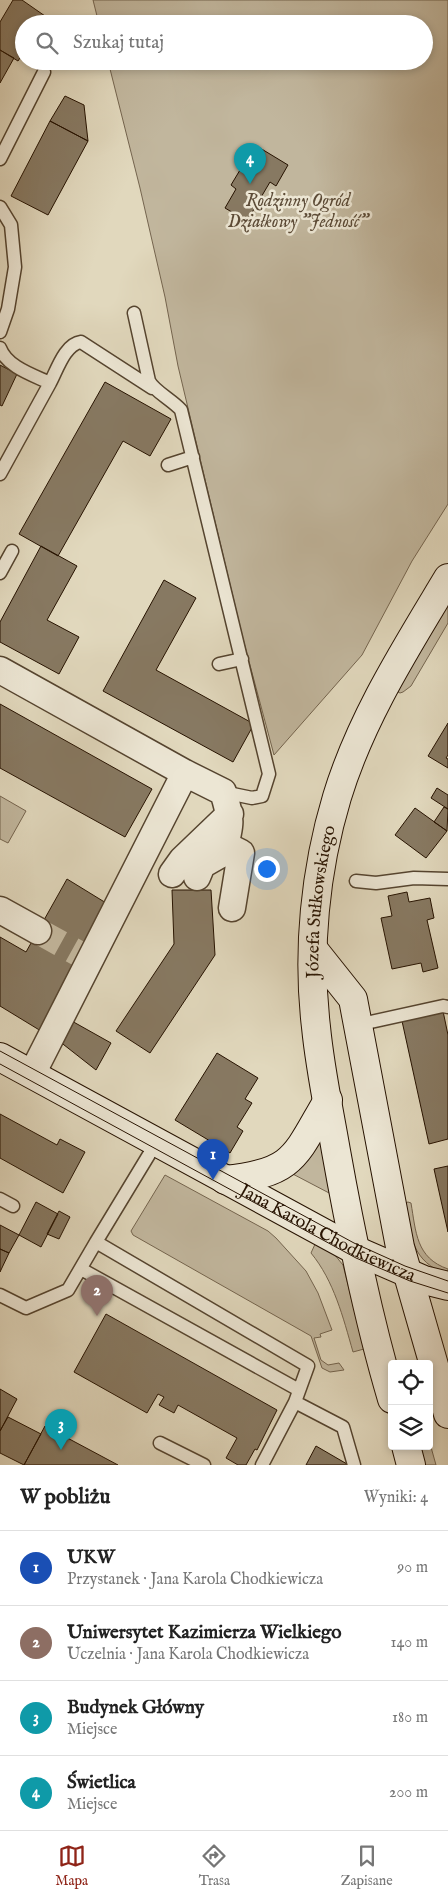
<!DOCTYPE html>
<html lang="pl">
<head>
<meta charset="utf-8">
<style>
	body { margin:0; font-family:"IM FELL English",serif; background:#f6f6f6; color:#222 }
	.controls { position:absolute; right:15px; bottom:15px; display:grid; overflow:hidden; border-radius:5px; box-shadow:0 2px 8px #0003 }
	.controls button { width:45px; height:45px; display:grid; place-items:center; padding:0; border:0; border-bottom:1px solid #e0e0e0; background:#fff; color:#222; font:25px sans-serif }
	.you { position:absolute; left:266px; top:868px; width:18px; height:18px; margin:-12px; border:4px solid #fff; border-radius:50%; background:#1a73e8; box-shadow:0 0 0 8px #1a73e833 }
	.badge { display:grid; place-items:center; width:32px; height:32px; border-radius:50%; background:#8f2418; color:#fff; font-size:16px; font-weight:700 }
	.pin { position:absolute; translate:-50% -41px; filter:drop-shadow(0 1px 2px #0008) }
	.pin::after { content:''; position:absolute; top:26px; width:18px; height:15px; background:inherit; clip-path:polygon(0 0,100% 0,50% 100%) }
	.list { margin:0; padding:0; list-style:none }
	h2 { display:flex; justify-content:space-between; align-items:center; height:65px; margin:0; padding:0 20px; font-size:21px }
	h2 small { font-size:16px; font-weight:400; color:#767676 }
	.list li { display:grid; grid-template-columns:32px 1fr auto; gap:15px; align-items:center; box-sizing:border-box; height:75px; padding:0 20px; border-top:1px solid #e0e0e0 }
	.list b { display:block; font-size:19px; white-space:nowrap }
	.list p { margin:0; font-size:16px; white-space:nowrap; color:#767676 }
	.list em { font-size:16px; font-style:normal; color:#767676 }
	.icon { flex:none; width:28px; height:28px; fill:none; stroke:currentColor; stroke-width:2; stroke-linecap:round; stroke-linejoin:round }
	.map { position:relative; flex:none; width:448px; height:1465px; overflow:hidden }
	.search { position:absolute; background:#fff; box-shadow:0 2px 8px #0003; left:15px; right:15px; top:15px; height:55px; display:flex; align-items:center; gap:12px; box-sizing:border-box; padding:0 18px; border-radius:28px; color:#767676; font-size:19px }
	.sheet { height:365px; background:#fff }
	nav { display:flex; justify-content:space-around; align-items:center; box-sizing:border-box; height:70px; border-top:1px solid #e0e0e0; background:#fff; font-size:14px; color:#767676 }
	nav a { display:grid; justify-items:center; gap:2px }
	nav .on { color:#8f2418 }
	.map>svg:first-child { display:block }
	.green { fill:#c1b69d; stroke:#74644e }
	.building { fill:#877962; stroke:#261200 }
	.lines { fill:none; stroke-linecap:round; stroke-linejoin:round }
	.street-tunnel { stroke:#c5baa1; stroke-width:26; stroke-dasharray:26 13; stroke-linecap:butt }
	.lane-casing { stroke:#55442f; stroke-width:15 }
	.street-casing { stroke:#55442f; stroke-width:29 }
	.secondary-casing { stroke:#261200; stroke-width:30 }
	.lane { stroke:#ece6d4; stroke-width:12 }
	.street { stroke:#ece6d4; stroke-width:26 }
	.secondary { stroke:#ece6d4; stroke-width:28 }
	.tram { stroke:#261200; stroke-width:1 }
	.labels { text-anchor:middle; stroke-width:5; stroke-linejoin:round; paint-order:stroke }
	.park-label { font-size:18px; font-style:italic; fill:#5c4b37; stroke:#ece6d4 }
	.street-label { font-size:18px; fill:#261200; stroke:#ece6d4 }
</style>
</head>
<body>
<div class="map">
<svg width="448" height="1465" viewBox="0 0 448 1465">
	<rect width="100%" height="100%" fill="#e1d8bd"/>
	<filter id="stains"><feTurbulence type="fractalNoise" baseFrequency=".004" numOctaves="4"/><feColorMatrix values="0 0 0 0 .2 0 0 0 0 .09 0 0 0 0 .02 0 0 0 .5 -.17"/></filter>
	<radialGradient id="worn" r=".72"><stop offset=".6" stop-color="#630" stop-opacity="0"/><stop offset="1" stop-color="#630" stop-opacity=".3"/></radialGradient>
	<path class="green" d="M93,0H448V504L412,561L362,655L274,755L243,639L178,366L165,297L140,188L108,61H424V24H99Z
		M448,605V623L411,686L403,692L400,693L398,692L400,686Z
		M0,796L26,811L8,843L0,839Z
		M321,1138L331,1194L289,1172Z
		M165,1175L268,1231L276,1238L306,1271L318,1293L332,1330L320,1334L321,1337L314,1338L321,1360L328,1365L339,1363L344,1370L330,1372L322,1368L311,1336L133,1235L131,1231Z
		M408,1202L411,1203C416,1232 416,1258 448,1269V1275C411,1261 411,1237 405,1203Z
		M316,1242L334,1254L343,1265L364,1349L353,1352C343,1317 334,1281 311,1253Z
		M429,1440L436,1465H423L418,1446H429Z"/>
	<path class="building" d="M13,0H22L45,16L41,24H24V52L18,61L0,50V22Z
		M0,50L14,58L0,83Z
		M65,96L84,105L88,141L50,121Z
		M50,121L88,141L48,215L11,196Z
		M255,145L288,165L276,186L270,182L247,221L225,208L236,189L231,185Z
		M0,365L17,374L2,406L0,405Z
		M105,382L171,419L150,456L123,441L58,556L19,534Z
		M41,546L77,566L47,620L79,637L59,674L0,642V622Z
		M164,580L196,598L156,670L254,724L233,762L103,691Z
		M0,704L152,789L125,837L0,768Z
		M448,723V755L446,758L448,759V768L428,756Z
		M437,788L448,795V809L431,798Z
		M444,807L448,809L447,831L434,822Z
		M415,808L447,831L426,858L395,835Z
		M67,879L111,906L41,1031L0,1006V937L26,952Z
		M172,890H211L215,955L150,1053L116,1031L174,944Z
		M407,892L409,902L430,898L434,918L427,920L438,968L423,972L421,963L392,969L381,918L392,916L388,896Z
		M443,1011L448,1035V1139L429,1144L402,1021Z
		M70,1020L111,1043L96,1070L59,1041Z
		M217,1053L258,1078L245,1099L252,1103L237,1127L243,1131L230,1153L175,1120Z
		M0,1114L57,1145L60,1139L85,1152L63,1193L0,1158Z
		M448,1166V1232L434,1169Z
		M36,1202L58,1214L41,1247L19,1235Z
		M59,1211L70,1217L59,1239L47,1234Z
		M0,1225L19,1235L9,1253L0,1249Z
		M0,1249L9,1253L0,1272Z
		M106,1314L277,1410L257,1450L255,1449L246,1465H238L226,1458L237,1438L178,1405L174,1413L159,1405L164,1397L158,1394L147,1413L74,1372Z
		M0,1389L17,1399L0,1431Z
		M8,1417L41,1434L24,1465L0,1453V1431Z
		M45,1426L118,1465H24Z
		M316,1446L347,1464V1465H306Z"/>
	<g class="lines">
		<path class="street-tunnel" d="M38,931L83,956"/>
		<g class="lane-casing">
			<path id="lane" d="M0,159L44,72
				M0,207L11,225L15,267L8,309L0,332
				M134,313L149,381C154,391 172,400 181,410L269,774L262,796L252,798L223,792
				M0,348C7,367 33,375 50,383L0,474
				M50,383C57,370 65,344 81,342L152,388
				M168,465L193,457
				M0,573L12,551
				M219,664L242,659
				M356,881L376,883L414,878L448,879
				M357,1025L443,1006L448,1007
				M156,1143L96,1242L308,1366L295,1402L343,1427L354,1465
				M0,1199L13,1206
				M81,1269L299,1390
				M0,1295L26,1308L68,1290L96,1242
				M160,1443L204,1465
				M262,1465L295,1402"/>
		</g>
		<g class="street-casing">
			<path id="street" d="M0,670L185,773L32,1074
				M185,773L223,792C232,819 231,825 223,853L202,865L197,877
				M225,845L241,853L232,908
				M172,874L182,860L230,814
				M0,910L38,931"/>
		</g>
		<g class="secondary-casing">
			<g id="secondary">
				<path d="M314,950L353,999L400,1247L448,1414"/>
				<path id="s1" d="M0,1057L355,1250L424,1280L448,1286"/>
				<path d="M225,1180C295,1173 295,1156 328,1100"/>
				<path id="s2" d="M392,1399C368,1318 351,1235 336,1151C329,1110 320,1069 316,1027C307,951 315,870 337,797C361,718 406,648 448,578"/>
				<path d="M406,1446L411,1465"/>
			</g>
		</g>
		<use href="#lane" class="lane"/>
		<use href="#street" class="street"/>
		<use href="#secondary" class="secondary"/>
		<path class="tram" d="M0,1051L354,1243L405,1266L448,1281
			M0,1064L356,1258L410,1281L448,1293"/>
	</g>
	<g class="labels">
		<g class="park-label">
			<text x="298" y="206">Rodzinny Ogród<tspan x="298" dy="21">Działkowy "Jedność"</tspan></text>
		</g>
		<g class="street-label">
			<text dy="6" stroke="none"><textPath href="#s2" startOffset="506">Józefa Sułkowskiego</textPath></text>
			<text dy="6" stroke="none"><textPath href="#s1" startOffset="372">Jana Karola Chodkiewicza</textPath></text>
		</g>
	</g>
	<rect width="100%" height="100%" filter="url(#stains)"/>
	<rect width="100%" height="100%" fill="url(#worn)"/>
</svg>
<div class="controls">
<button><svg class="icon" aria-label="locate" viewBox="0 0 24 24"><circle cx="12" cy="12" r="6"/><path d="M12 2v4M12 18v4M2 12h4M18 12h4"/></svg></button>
<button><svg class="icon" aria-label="layers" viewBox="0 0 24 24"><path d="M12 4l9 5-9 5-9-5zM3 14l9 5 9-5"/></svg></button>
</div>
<div class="you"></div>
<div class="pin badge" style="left:213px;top:1180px;background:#1a4fb4">1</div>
<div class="pin badge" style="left:97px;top:1316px;background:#8d6e63">2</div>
<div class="pin badge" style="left:61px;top:1450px;background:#0f9aa8">3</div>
<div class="pin badge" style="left:250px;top:184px;background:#0f9aa8">4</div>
<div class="search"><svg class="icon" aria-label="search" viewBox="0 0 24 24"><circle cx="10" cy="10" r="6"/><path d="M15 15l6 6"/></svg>Szukaj tutaj</div>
</div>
<section class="sheet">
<h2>W pobliżu<small>Wyniki: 4</small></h2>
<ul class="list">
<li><span class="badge" style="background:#1a4fb4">1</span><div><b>UKW</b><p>Przystanek · Jana Karola Chodkiewicza</p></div><em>90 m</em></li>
<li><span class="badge" style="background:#8d6e63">2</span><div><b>Uniwersytet Kazimierza Wielkiego</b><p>Uczelnia · Jana Karola Chodkiewicza</p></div><em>140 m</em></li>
<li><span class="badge" style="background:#0f9aa8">3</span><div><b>Budynek Główny</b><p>Miejsce</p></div><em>180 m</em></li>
<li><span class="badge" style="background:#0f9aa8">4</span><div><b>Świetlica</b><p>Miejsce</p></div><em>200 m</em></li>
</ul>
</section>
<nav>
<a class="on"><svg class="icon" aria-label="map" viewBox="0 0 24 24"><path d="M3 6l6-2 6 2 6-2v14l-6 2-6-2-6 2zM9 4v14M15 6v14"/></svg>Mapa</a>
<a><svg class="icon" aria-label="directions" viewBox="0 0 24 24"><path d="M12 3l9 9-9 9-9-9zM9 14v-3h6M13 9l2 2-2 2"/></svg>Trasa</a>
<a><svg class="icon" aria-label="saved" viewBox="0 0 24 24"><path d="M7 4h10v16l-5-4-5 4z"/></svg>Zapisane</a>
</nav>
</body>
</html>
